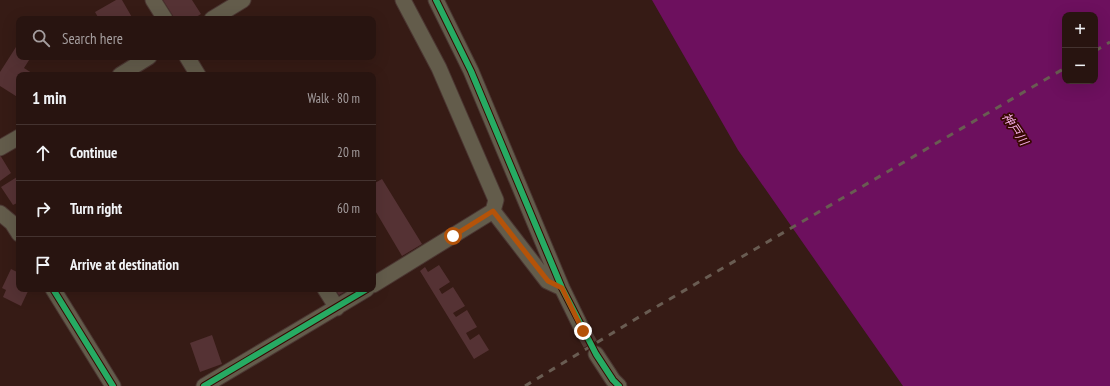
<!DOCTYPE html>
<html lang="en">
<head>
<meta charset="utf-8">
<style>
	body { margin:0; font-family:"PT Sans Narrow","Noto Sans JP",sans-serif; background:#34211e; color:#f1f3f6 }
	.controls { position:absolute; right:12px; top:12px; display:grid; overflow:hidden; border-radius:8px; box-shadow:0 4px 16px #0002 }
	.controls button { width:36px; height:36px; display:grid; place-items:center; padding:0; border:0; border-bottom:1px solid #443330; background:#281410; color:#f1f3f6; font:20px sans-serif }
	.stop { position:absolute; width:12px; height:12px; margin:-9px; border:3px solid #b45309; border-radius:50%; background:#fff }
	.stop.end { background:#b45309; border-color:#fff; box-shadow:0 1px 4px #0008 }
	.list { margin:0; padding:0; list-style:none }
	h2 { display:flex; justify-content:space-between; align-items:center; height:52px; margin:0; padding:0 16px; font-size:17px }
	h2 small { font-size:13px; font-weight:400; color:#a59e9f }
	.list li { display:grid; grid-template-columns:26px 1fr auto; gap:12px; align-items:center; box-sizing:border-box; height:56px; padding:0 16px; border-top:1px solid #443330 }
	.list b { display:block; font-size:15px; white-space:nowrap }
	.list em { font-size:13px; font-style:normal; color:#a59e9f }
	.icon { flex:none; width:22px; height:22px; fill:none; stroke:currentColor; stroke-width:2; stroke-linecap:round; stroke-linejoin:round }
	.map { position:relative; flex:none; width:1110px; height:386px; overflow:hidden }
	.search { position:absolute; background:#281410; box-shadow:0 4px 16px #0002; left:16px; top:16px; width:360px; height:44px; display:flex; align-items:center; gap:10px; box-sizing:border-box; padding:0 14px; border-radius:8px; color:#a59e9f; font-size:15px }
	.panel { position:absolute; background:#281410; box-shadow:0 4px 16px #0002; left:16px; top:72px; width:360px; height:220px; border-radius:8px }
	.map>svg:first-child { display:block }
	.water { fill:#6d105e; fill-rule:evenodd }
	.building { fill:#553234 }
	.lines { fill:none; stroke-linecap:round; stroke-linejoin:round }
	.street-tunnel { stroke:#543b36; stroke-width:15; stroke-dasharray:15 8; stroke-linecap:butt }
	.street-casing { stroke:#4b3632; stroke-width:17 }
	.street { stroke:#635c4b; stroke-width:15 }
	.rail { stroke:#695c52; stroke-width:3; stroke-dasharray:7 7; stroke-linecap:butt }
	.cycleway-casing { stroke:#370801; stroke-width:8 }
	.cycleway { stroke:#26ab63; stroke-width:6 }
	.route { stroke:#b45309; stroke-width:5 }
	.labels { text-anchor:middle; stroke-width:3.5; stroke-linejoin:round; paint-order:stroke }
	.water-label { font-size:12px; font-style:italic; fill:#f7aee8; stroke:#370801 }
</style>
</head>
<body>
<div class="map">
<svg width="1110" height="386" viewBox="0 0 1110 386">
	<rect width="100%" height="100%" fill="#361b15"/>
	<path class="water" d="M652,0H1110V386H903L738,150ZM1065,15H1095V81H1065Z"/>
	<path class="building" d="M116,0H122L133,19H99L95,12Z
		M163,0H192L201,14L193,19H175Z
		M16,47L19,49V57H31L24,68L35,75H19V98L0,86V72Z
		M0,155L11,173L0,181Z
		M17,177L19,179V202L13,205L1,187Z
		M382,179L422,244L402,256L373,207V184Z
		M439,265L450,282L439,289L442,294L453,287L465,306L453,313L456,317L467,310L477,327L466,333L470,340L479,334L489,350L474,359L420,271L425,267L428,272Z
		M11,269L19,273V289H29L21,306L3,297L6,290L2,288Z
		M335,289H350L339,295Z
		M212,335L222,364L200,372L190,343Z"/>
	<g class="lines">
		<path class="street-tunnel" d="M583,331L596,354"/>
		<g class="street-casing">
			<path id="street" d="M153,0L165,19
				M436,0L471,71L562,288L583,331
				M212,19L243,0
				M187,57L198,75
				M120,75L149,57
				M0,148L19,137
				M493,211L547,281L562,288
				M0,213L12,223L19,234
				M373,285L493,211L496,200L439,68L403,0
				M53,289L113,386
				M325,289L337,308
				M596,354L613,380L619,386
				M204,386L367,289"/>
		</g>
		<use href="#street" class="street"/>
		<path class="rail" d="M1095,51L1110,42
			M525,386L639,317L1065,68"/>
		<g class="cycleway-casing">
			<path id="cycleway" d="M436,0L471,71L562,288L596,354L613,380L619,386
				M53,289L113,386
				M204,386L367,289"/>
		</g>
		<use href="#cycleway" class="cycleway"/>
	</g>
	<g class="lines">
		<path class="route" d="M453,236L493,211L548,281L562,288L583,331"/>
	</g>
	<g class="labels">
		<g class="water-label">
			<text transform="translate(1015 129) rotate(56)" y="4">神戸川</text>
		</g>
	</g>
</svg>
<div class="controls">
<button>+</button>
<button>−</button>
</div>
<div class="stop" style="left:453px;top:236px"></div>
<div class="stop end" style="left:583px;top:331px"></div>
<div class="search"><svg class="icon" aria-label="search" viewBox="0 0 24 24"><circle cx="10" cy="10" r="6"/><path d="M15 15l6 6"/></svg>Search here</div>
<section class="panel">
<h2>1 min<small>Walk · 80 m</small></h2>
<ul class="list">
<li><svg class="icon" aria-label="ahead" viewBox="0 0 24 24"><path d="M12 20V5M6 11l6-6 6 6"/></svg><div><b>Continue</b></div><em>20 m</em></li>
<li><svg class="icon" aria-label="right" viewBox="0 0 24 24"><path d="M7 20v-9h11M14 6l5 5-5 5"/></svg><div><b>Turn right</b></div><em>60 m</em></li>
<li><svg class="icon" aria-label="arrive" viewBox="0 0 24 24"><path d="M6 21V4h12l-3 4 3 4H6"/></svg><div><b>Arrive at destination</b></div></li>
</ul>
</section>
</div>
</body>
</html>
